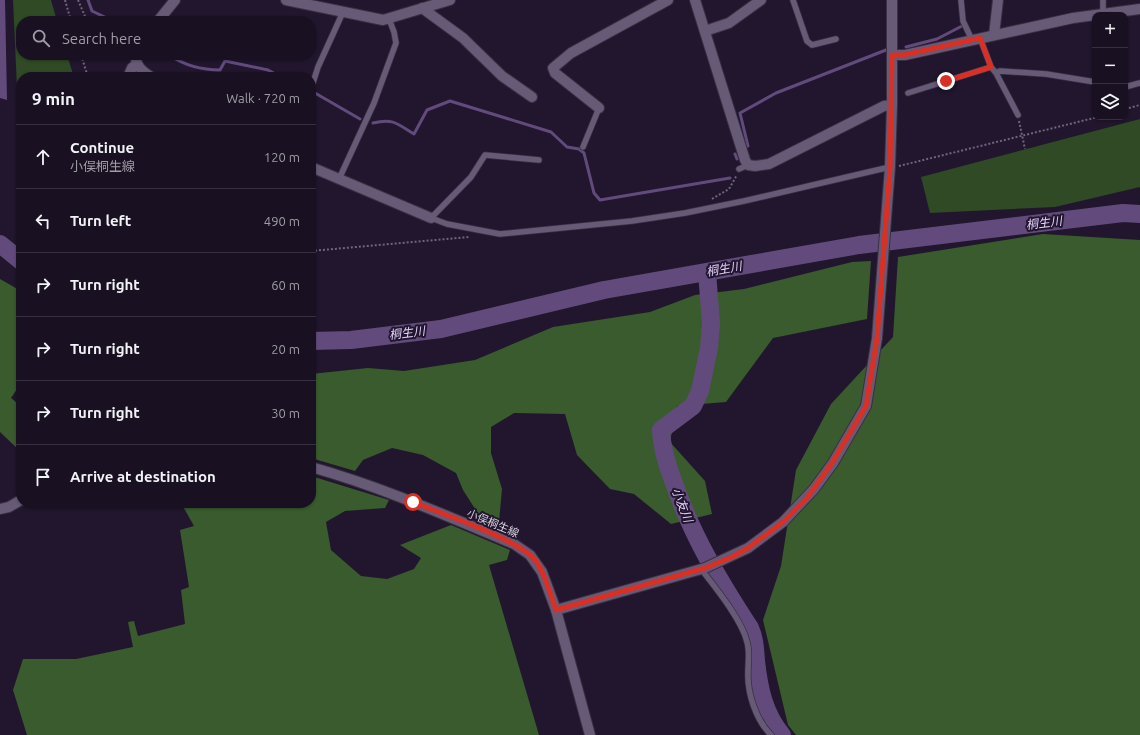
<!DOCTYPE html>
<html lang="en">
<head>
<meta charset="utf-8">
<style>
	body { margin:0; font-family:Ubuntu,"Noto Sans JP",sans-serif; background:#261e2f; color:#f1f3f6 }
	.controls { position:absolute; right:12px; top:12px; display:grid; overflow:hidden; border-radius:8px; box-shadow:0 1px 3px #0004 }
	.controls button { width:36px; height:36px; display:grid; place-items:center; padding:0; border:0; border-bottom:1px solid #373040; background:#191022; color:#f1f3f6; font:20px sans-serif }
	.stop { position:absolute; width:12px; height:12px; margin:-9px; border:3px solid #d93025; border-radius:50%; background:#fff }
	.stop.end { background:#d93025; border-color:#fff; box-shadow:0 1px 4px #0008 }
	.list { margin:0; padding:0; list-style:none }
	h2 { display:flex; justify-content:space-between; align-items:center; height:52px; margin:0; padding:0 16px; font-size:17px }
	h2 small { font-size:13px; font-weight:400; color:#9f9da5 }
	.list li { display:grid; grid-template-columns:26px 1fr auto; gap:12px; align-items:center; box-sizing:border-box; height:64px; padding:0 16px; border-top:1px solid #373040 }
	.list b { display:block; font-size:15px; white-space:nowrap }
	.list p { margin:0; font-size:13px; white-space:nowrap; color:#9f9da5 }
	.list em { font-size:13px; font-style:normal; color:#9f9da5 }
	.icon { flex:none; width:22px; height:22px; fill:none; stroke:currentColor; stroke-width:2; stroke-linecap:round; stroke-linejoin:round }
	.map { position:relative; flex:none; width:1140px; height:735px; overflow:hidden }
	.search { position:absolute; background:#191022; box-shadow:0 1px 3px #0004; left:16px; top:16px; width:300px; height:44px; display:flex; align-items:center; gap:10px; box-sizing:border-box; padding:0 14px; border-radius:16px; color:#9f9da5; font-size:15px }
	.panel { position:absolute; background:#191022; box-shadow:0 1px 3px #0004; left:16px; top:72px; width:300px; height:436px; border-radius:16px }
	.map>svg:first-child { display:block }
	.green { fill:#2f4a24 }
	.forest { fill:#395b2d }
	.water { fill:#624b7c }
	.lines { fill:none; stroke-linecap:round; stroke-linejoin:round }
	.stream { stroke:#624b7c; stroke-width:3 }
	.river { stroke:#624b7c; stroke-width:18 }
	.service-casing { stroke:#393043; stroke-width:7 }
	.minor-casing { stroke:#393043; stroke-width:12 }
	.tertiary-casing { stroke:#393043; stroke-width:12 }
	.secondary-casing { stroke:#393043; stroke-width:12 }
	.path { stroke:#6f667a; stroke-width:2; stroke-dasharray:2 2; stroke-linecap:butt }
	.service { stroke:#665a76; stroke-width:5.5 }
	.minor { stroke:#665a76; stroke-width:10 }
	.tertiary { stroke:#665a76; stroke-width:10 }
	.secondary { stroke:#665a76; stroke-width:10 }
	.route { stroke:#d93025; stroke-width:5 }
	.labels { text-anchor:middle; stroke-width:4; stroke-linejoin:round; paint-order:stroke }
	.street-label { font-size:11px; fill:#dbd4e4; stroke:#21162d }
	.water-label { font-size:12px; font-style:italic; fill:#e4d0ff; stroke:#21162d }
</style>
</head>
<body>
<div class="map">
<svg width="1140" height="735" viewBox="0 0 1140 735">
	<rect width="100%" height="100%" fill="#21162d"/>
	<path class="green" d="M13,0H51L57,21H21V55H67L74,77H21V135L19,132Z
		M1140,119V187L1055,207L930,213L921,177Z"/>
	<path class="forest" d="M1043,234L1140,240V735H796L788,725L763,620L781,566L796,470L831,404L893,337L898,257Z
		M871,261L867,319L773,338L726,402L677,406L670,442L705,481L712,514L671,524L634,494L610,489L577,455L565,414L514,413L491,427V453L502,489L499,522L486,526L463,490L456,473L423,455L392,448L363,460L355,471L311,458V374L368,368L404,371L475,360L553,327L650,312L695,295L744,289L852,262Z
		M0,279L21,291V383L11,398L21,406V452L0,432Z
		M311,476L389,500L385,508L345,511L326,522L331,550L361,576L387,579L414,569L421,558L400,545L451,525L510,550L507,560L489,565L539,735H27L13,690L23,659H76L133,647L128,622L134,621L138,636L185,624L181,590L189,587L180,530L194,526L181,503H311Z"/>
	<path class="water" d="M0,0H5L7,100L0,98Z"/>
	<g class="lines">
		<path class="stream" d="M88,0L92,11L113,21
			M906,47L937,39L962,26
			M169,55C184,65 202,70 220,70L225,61L268,70L281,77
			M315,93L360,119
			M373,123C394,118 397,124 414,134L427,110L450,101L551,132L567,147L579,149L584,153L594,193L600,200L730,178
			M748,146L740,113L776,93L886,50
			M735,154L737,159"/>
		<path class="river" d="M0,244L21,261
			M707,272L711,323L709,348L700,391L693,406L661,430C662,450 668,467 675,486C693,537 720,582 750,628C755,639 755,649 756,661C759,688 764,714 782,735
			M311,341L351,340L441,329L604,290L859,245L1123,213L1140,214"/>
		<g class="service-casing">
			<path id="service" d="M793,0L807,41L812,45L836,39
				M961,0L963,21L972,40
				M1103,0V14
				M980,38L991,67L996,73L1018,115
				M996,73L1000,71L1046,74L1095,82
				M1125,87L1140,83
				M311,89L318,67L343,12
				M908,93L991,67
				M583,147L599,108
				M539,160L485,155L471,177L431,218L447,224L500,234L632,221L685,213L744,201L890,167
				M739,169L748,165
				M339,179L374,103L396,43L394,32L389,19
				M701,569C715,587 742,620 747,642C750,652 748,661 748,672C747,693 756,720 771,735"/>
		</g>
		<g class="minor-casing">
			<path id="minor" d="M286,0L383,20L450,0
				M695,0L745,160L748,165L755,166L769,164L884,106L892,105
				M422,8L463,38L502,76L532,97
				M158,21L175,0
				M705,31L729,23L761,0
				M994,35L998,0
				M136,55C135,66 142,71 151,77
				M128,77L132,68L137,64
				M599,108L555,73L553,68L571,53L668,0
				M311,167L431,218"/>
		</g>
		<g class="tertiary-casing">
			<path id="tertiary" d="M892,55H905L1073,18L1140,9
				M556,610L705,568L748,548L783,522L814,489L833,463L866,406L877,338L890,167L892,105V0"/>
		</g>
		<g class="secondary-casing">
			<path id="secondary" d="M311,467C382,487 447,516 514,544L530,555L542,572L556,610L590,735
				M0,509L9,507L21,500"/>
		</g>
		<path class="path" d="M65,0L71,21
			M78,0L87,21
			M81,55L88,77
			M68,58L76,55
			M1125,109L1140,105
			M1019,121L1025,149
			M899,166L1098,117
			M712,199L729,189L737,175
			M311,251L469,237"/>
		<use href="#service" class="service"/>
		<use href="#minor" class="minor"/>
		<use href="#tertiary" class="tertiary"/>
		<use href="#secondary" class="secondary"/>
	</g>
	<g class="lines">
		<path class="route" d="M413,502C440,513 522,541 536,561C546,575 550,594 556,610L705,568L732,557L748,548L783,522L807,498L832,463L866,406L877,338L890,168L892,55H904L980,38L991,67L946,81"/>
	</g>
	<g class="labels">
		<g class="street-label">
			<text transform="translate(493 523) rotate(23)" y="4">小俣桐生線</text>
		</g>
		<g class="water-label">
			<text transform="translate(1044 223) rotate(-7)" y="4">桐生川</text>
			<text transform="translate(724 269) rotate(-10)" y="4">桐生川</text>
			<text transform="translate(407 333) rotate(-7)" y="4">桐生川</text>
			<text transform="translate(682 505) rotate(69)" y="4">小友川</text>
		</g>
	</g>
</svg>
<div class="controls">
<button>+</button>
<button>−</button>
<button><svg class="icon" aria-label="layers" viewBox="0 0 24 24"><path d="M12 4l9 5-9 5-9-5zM3 14l9 5 9-5"/></svg></button>
</div>
<div class="stop" style="left:413px;top:502px"></div>
<div class="stop end" style="left:946px;top:81px"></div>
<div class="search"><svg class="icon" aria-label="search" viewBox="0 0 24 24"><circle cx="10" cy="10" r="6"/><path d="M15 15l6 6"/></svg>Search here</div>
<section class="panel">
<h2>9 min<small>Walk · 720 m</small></h2>
<ul class="list">
<li><svg class="icon" aria-label="ahead" viewBox="0 0 24 24"><path d="M12 20V5M6 11l6-6 6 6"/></svg><div><b>Continue</b><p>小俣桐生線</p></div><em>120 m</em></li>
<li><svg class="icon" aria-label="left" viewBox="0 0 24 24"><path d="M17 20v-9H6M10 6l-5 5 5 5"/></svg><div><b>Turn left</b></div><em>490 m</em></li>
<li><svg class="icon" aria-label="right" viewBox="0 0 24 24"><path d="M7 20v-9h11M14 6l5 5-5 5"/></svg><div><b>Turn right</b></div><em>60 m</em></li>
<li><svg class="icon" aria-label="right" viewBox="0 0 24 24"><path d="M7 20v-9h11M14 6l5 5-5 5"/></svg><div><b>Turn right</b></div><em>20 m</em></li>
<li><svg class="icon" aria-label="right" viewBox="0 0 24 24"><path d="M7 20v-9h11M14 6l5 5-5 5"/></svg><div><b>Turn right</b></div><em>30 m</em></li>
<li><svg class="icon" aria-label="arrive" viewBox="0 0 24 24"><path d="M6 21V4h12l-3 4 3 4H6"/></svg><div><b>Arrive at destination</b></div></li>
</ul>
</section>
</div>
</body>
</html>
